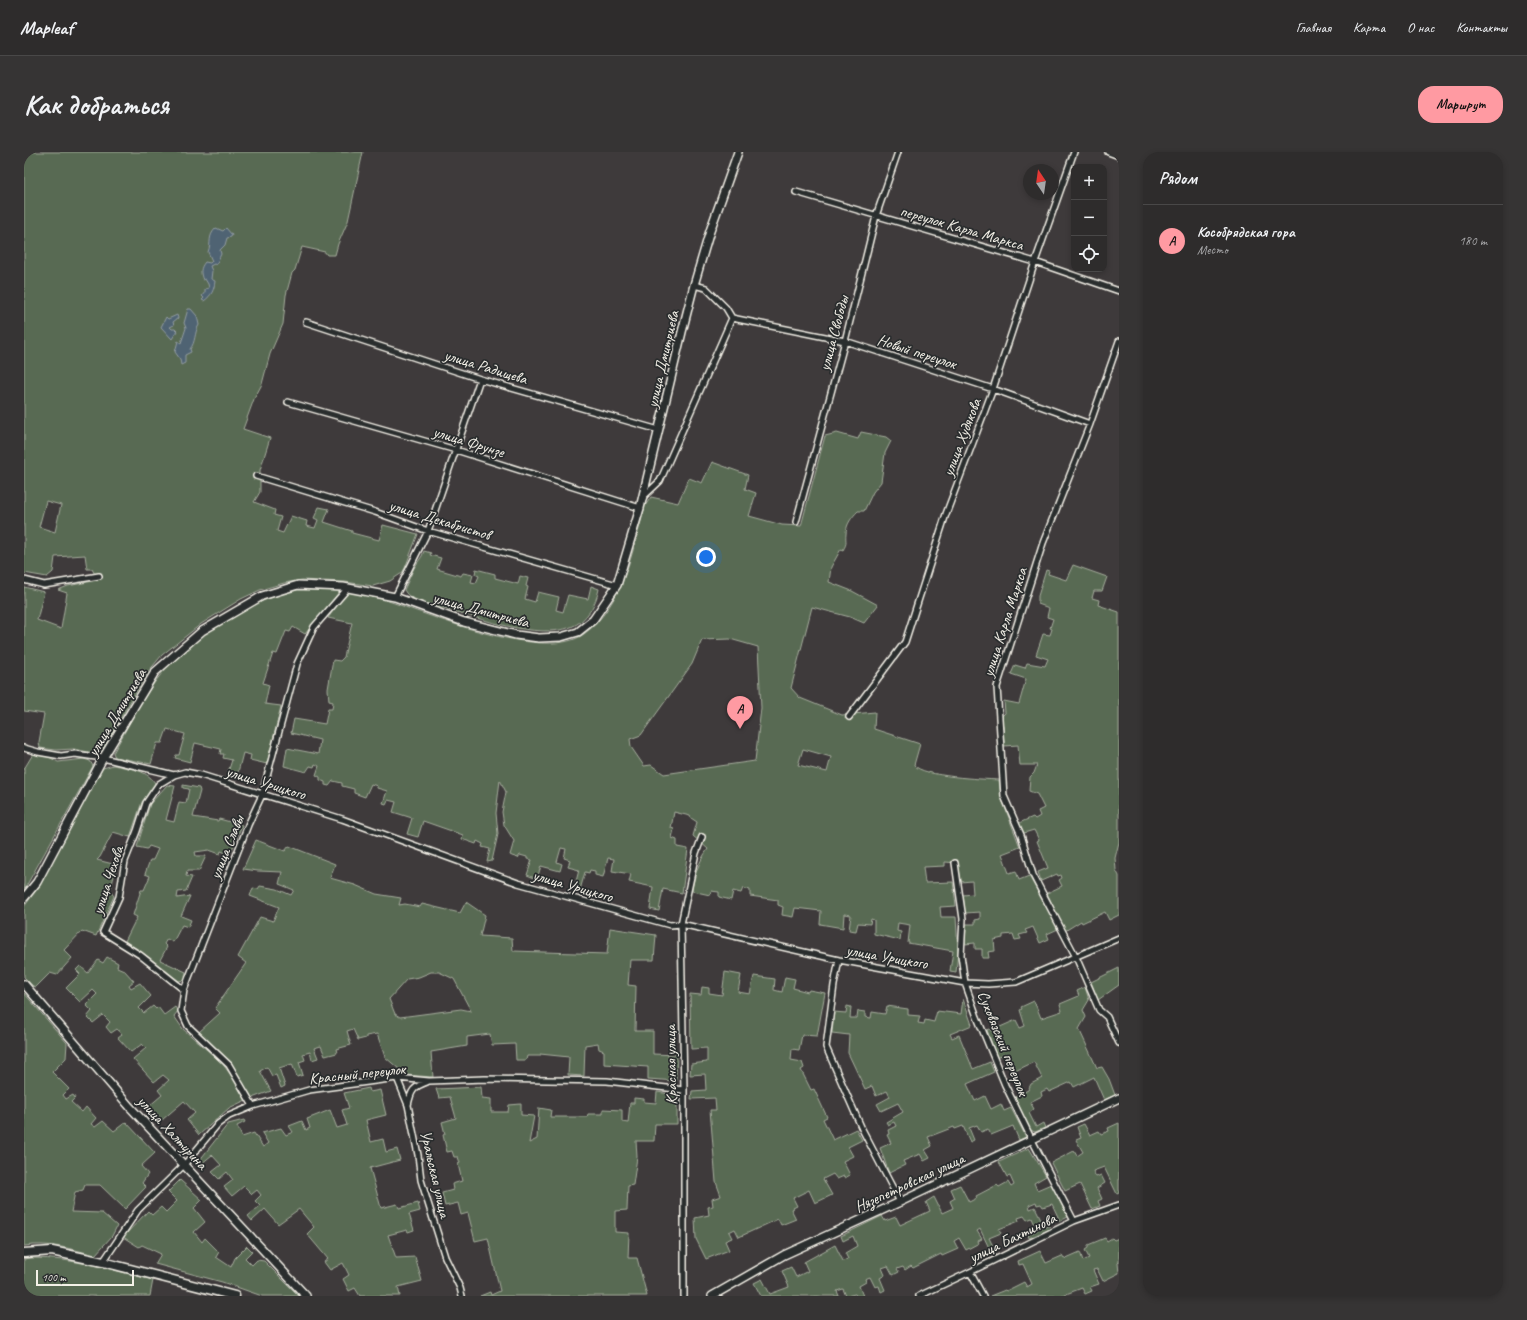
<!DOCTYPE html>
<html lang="ru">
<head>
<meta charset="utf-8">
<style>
	body { margin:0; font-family:Caveat,sans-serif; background:#363434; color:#f1f3f6 }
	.controls { position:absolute; right:12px; top:12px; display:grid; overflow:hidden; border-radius:8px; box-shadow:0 2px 6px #0003 }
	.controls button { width:36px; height:36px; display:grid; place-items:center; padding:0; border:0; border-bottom:1px solid #494848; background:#2e2c2c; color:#f1f3f6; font:20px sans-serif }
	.compass { position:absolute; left:999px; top:12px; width:36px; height:36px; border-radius:50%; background:#2e2c2c; box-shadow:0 2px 6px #0003; rotate:347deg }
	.scale { position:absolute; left:12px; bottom:10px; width:98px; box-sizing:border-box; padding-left:4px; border:2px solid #f4f1e8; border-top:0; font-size:11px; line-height:14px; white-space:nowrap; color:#f4f1e8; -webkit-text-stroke:3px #2a2d2e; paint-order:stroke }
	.you { position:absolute; left:682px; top:405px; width:14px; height:14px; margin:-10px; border:3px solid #fff; border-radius:50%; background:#1a73e8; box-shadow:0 0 0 6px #1a73e833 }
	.badge { display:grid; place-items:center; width:26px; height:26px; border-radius:50%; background:#ff9aa2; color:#111; font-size:13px; font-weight:700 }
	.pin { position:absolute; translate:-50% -33px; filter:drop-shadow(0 1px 2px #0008) }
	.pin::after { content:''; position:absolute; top:21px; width:14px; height:12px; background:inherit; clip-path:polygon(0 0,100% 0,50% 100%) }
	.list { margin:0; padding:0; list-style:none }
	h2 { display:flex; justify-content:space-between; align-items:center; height:52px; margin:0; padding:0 16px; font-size:17px }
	h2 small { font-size:13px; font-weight:400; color:#a7a7a9 }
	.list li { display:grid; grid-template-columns:26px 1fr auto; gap:12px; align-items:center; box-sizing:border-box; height:72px; padding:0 16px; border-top:1px solid #494848 }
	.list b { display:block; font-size:15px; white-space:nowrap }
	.list p { margin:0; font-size:13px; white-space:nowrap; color:#a7a7a9 }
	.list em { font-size:13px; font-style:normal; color:#a7a7a9 }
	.icon { flex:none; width:22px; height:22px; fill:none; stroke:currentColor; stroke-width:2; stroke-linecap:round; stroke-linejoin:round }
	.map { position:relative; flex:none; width:1095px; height:1144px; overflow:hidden; border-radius:16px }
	header { display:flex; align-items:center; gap:24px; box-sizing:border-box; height:56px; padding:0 20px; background:#2e2c2c; border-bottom:1px solid #494848 }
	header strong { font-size:19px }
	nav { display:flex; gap:22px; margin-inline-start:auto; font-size:14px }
	.intro { display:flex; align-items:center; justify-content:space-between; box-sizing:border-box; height:96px; padding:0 24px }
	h1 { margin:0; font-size:28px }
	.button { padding:10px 18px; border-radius:16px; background:#ff9aa2; color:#111; font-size:14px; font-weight:700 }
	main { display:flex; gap:24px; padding:0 24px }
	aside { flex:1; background:#2e2c2c; border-radius:16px; box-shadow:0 2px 6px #0003 }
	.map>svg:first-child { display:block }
	.green { fill:#596a53; stroke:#a6ae9e; fill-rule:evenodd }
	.water { fill:#506473; stroke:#929ca2 }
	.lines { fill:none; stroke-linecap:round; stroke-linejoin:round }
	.street-casing { stroke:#f4f1e8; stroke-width:8 }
	.secondary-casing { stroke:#f4f1e8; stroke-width:10 }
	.primary-casing { stroke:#f4f1e8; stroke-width:11 }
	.street { stroke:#2a2d2e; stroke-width:5 }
	.secondary { stroke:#2a2d2e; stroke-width:7 }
	.primary { stroke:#2a2d2e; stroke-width:8 }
	.labels { text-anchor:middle; stroke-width:3.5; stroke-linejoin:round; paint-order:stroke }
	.street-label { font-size:16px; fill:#f4f1e8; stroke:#2a2d2e }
</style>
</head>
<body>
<header>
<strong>Mapleaf</strong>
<nav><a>Главная</a><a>Карта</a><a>О нас</a><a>Контакты</a></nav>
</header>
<div class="intro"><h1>Как добраться</h1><a class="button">Маршрут</a></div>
<main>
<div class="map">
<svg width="1095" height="1144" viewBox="0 0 1095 1144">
	<rect width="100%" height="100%" fill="#3e3a3b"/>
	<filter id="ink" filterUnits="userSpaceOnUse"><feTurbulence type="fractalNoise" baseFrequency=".025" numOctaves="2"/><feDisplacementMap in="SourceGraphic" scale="8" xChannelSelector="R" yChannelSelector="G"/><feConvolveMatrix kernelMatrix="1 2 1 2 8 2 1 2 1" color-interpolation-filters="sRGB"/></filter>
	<g filter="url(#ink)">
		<path class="green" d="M0,0H339L324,69L314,92L311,103H303L301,100L278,95L271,118L268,121L262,143L259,172L246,202L238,232L230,247L219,277L246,286L236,318V340L230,350L251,358L250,363L257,365L253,379L259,381L267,364L283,369L282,374L291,376L294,368L290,366L295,355L305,357L300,370L328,379V381L355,388L359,373L394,382L381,416L378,421L366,429L349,434L321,430L278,428L260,431L236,438L217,447L177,472L138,503L124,520L79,596L75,600L69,601L50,597L32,598L16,596L15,590L20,562L0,559V435L20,440L13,468L37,477L43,441L34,438L44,434L74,428L68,417H63L61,403L31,405L29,420L23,425L0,421ZM22,349L37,353L31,380L15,375Z
			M837,280L862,285L867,289L861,301L857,330L849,340L840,359H834C828,365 822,372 822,382C821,390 824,390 819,398L817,397L807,415L805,430L828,439L854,453L840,471L826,465L788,455L767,536L776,546L818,563L851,560L850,577L896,592L890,613C899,625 958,627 975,628L977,645L996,695L978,702L985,721L992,719L995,728L1005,724L1034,777L1023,782L1025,787L1016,791L1009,775L1001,778L1003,781L995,783L997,787L991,788L989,782L979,783V786L970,788L971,799L964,800L965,806H958V797H951V791L941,792L942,772H951V768L956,767V760L941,761L939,743L949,742L948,729L937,730L934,711L921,710V714L899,715L901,731L929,730L932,754L916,755L917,765H932L934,800L932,820L926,819L929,799L884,791L886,773L874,771L873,779L877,780L876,788L850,782V768L847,767L846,772L834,771L832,779L825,778L827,763L820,762L819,776L796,772L797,759L771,756L769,765L758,763L759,755L754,753V748L726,744V738L719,736L717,741L709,739L707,748L695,745V740L687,739L686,743L668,739C670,724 675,709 684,697L669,684L673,670L667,666L666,664L650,660L647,676L650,677L648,686L653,688V695L664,697L658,741L639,737L635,759L626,757L629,735L605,730L607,722L588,719L590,707L584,706L579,725L571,723V719L566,718L565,721L561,720L556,738L550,737L555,718L544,715L546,708L540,706L542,697L537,696L533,710L538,712L536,719L517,714L513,727L503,723L508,708L503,707V705L496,703L494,706L488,704L486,703L490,689L480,673L478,660L482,640L476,628L472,661L474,682L468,709L463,710L466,697L458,695L459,692L453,689L452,692L438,687L439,683L399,669L394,685L383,682L388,666L369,660L372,650L364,648L362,652L359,651L363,639L353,636V634L347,632L341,645L330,641V637L318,634V631L309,629L305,634L301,633V630L296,628V625L292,623L295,614L291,612L290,615L286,614L282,620L260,614L263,596L294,602L296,588L267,581L270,567L301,572L304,557H308L309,550L305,549L304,537L309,508L316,509L320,505L328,471L304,466L323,440C340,443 357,446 373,452C413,466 523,510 560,482C599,453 609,398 621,354L627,345L654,351L665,326L678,331L688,310L724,323L721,337L732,341L725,364L758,373L777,374L801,284L813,281L834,287ZM706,487L734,495L737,556L731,609L640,622L627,613L620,614L607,595L606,587L617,583L668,512L678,488ZM779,597L807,605L803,620L774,613Z
			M400,399L407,401L406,403L417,406L413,417L437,424L439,421L449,423L447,430L452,431L455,424L451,422L452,417L471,422V426L494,432L496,424L504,426L502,434L504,435L501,447L511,450L514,440L535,445L532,458L539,460L544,443L564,447L567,434L575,437C572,452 563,469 547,475C514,488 454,466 420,456H417C406,452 386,450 380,438L390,416L398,404Z
			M1049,413L1083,425L1078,439H1070L1068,446L1075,448L1074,453L1095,460V690L1091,706L1092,718L1095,724V763L1085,768L1081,760L1058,771L1057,769L1041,779L1023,741L1038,734L1035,728L1038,726L1037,723L1034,724L1033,722L1017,729L1014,720L1024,716L1013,689L1015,688L1010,678L1000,681L995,671L1009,665L1011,667L1016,664L1014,659L1020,656L1013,642L1005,639L1006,625L1010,621L1013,613H996L994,593L980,594L978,564L981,561L980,549L995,552L1002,527L987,522L991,513L1001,516L1003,511L1021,514L1024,507L1012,503L1019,482L1026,483L1028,477L1026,476L1029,467L1023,465L1025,456L1014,452V444L1022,418L1025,419L1024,422L1042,428Z
			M273,438H304L316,439L281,482L269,475L266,480L262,479L253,502L249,501L239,531L245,533L241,552L257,554L243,612L226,608L227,603L219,601L213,624L204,620L208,608L199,606L200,602H196L197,597L171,591L166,610L151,606L152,603H155L161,582L143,577L138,591H133L127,612L91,605L89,601C104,575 118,545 138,521C169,484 226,448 273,438Z
			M9,602L25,605L34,610L60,607L66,609L69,614L0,738V617Z
			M89,613C103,616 122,617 131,631L118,650L106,685L89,680L76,705L73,708L93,713L86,739L90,744L72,784L58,779L40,798L48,806L33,823L26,821L12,835L9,834L0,825V755L15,734L79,616Z
			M143,633L151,634L142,668L150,670L155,650L162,651L165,637L159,636V633L175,636L176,639L169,665L194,669L195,667L218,673L207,700L202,701L197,699L196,702L185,698L171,700L172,704H182L175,719H163L162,724L168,725L162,739L154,740L153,746L166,744L157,764L167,768L164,775L158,773L149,790L143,787L140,792L143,795L136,808L162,820L160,828L155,829L126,806L101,789L113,765L109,763L117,738H120L126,724L121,722L126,708H129L134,697L125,694L123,697L113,695L126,652Z
			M232,688L261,699L265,694L311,712L306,726L331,733L352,742L377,746L375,753L381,752L396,755L398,752L436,761L442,750L461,763L456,784L488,786L489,799L583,802L586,776L632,783L630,808H606L604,833L612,834L611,879H629V902L653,903L652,929L624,927V915L580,912V899L575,897L574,891L561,893L560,924L544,923L545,905L516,902V904H503L502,908H492L491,892L468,893L466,882L443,885V894L407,900L409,925L382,923L361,905L353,882L342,884V886L334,888L329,877L323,879L327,893L312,897L313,901L301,904L297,894L290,896L294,906L288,908L286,900L279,902L281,908L275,910L279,923L273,925L268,912L255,916L261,934L257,936L252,923L248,924L243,915L236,919L247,939L228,946L207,912L175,880L196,861L191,856L222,811L214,805L236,765L249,769L255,755L226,744L229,736L234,737L236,734L253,737L267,743L270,738L255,732L258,720L234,719L219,717ZM407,820H415L430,827L447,859L437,857L376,865L371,862L365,847L383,827L395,825Z
			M83,805L94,811L93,815L100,818L110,829L105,833L107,836L116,831L127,844L115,856L120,861L129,854L132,857L134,855L140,863L151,855L154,859L150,864L159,877L198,911L209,926L222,948L205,956L175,983L163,968L171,961L160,949L138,968L124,955L138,943L134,938L145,928L139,923L130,930L109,907L122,896L118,892L107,900L94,886L98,883L93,877L87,881L82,875L86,870L79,863L69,871L63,865L68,859L62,853L73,842L69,838L56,850L42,836L56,822L52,818L56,814L64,821L74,808L79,811Z
			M1095,816V833L1074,848L1067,830Z
			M701,820L717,823L714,840L726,842L730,824L751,827L750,838L758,840L761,825L771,827L769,836L784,840L785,838L801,841L793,884L778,883L775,898L768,897L767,908L778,910L780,916L777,918L787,938L790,937L803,965L799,967L809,988L832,977L838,988L824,995L829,1004L819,1009L826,1023L821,1026L820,1024L813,1027L809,1022L799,1027L808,1043L791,1051L785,1038L769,1046L773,1054L767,1057L772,1067L757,1073L754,1067L715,1085L711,1077L705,1080L708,1086L701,1089L705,1098L682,1107L672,1087L671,1066L685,1063L684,1055L689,1054L688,1047L697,1044L692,1030L686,958H692L691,946L667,947L668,939L682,938L681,922L666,923L667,912L683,910V896L667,897L666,842L677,843L678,835L685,836V841L698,843Z
			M1061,835L1065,848L1059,858L1062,865L1055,877L1073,916L1078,915L1085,927L1091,943L1080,948L1070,925L1050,935L1047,930L1025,940L1023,937L1017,940L1018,944L1006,950L1010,957L1005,961L1012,975L1019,971L1021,976L1011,980L1006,978L991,945L1004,938L1007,932L1018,926L1010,910L989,920L980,903L973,906L963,878L966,877L967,879L992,868L996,876L1001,874L996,858L998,857L997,855L1010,849L1017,866L1038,859L1036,852L1055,844L1053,839Z
			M0,841L43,891L42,906L28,920L45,937L39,943L42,947L49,943L51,946L47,950L58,960L62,955L72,966L67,972L71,975L79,969L90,979L102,970L131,1001L117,1014L124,1022L118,1031L122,1035L101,1057L76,1033H61L59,1038L51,1040L47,1060L78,1061L93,1074L88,1084L71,1103C48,1097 24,1090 0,1094Z
			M939,847L948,873L926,882L928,886L935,883L949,917L966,910L970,920L943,932L951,949L961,944L967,957L977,952L980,959L987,956L1002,985L995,988L989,974L967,983L964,977L957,980L953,973L945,976L950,988L946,990L939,974L931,977L930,975L904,985L908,994L901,998L906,1006L900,1009L896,1002L879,1009L881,1013L865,1021L856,996L867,991L863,983L865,982L864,978L872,974L870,970L864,973L862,970L879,960L874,951L857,959L853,952L866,945L863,939L852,944L848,934L841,937L824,901L825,883L808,881L810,860L822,861L823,854L827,855L826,866H833L834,859L841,860V865L847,866L848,860L861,862L863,854L884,857V863L896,864L894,871L900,872L901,868L910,870L913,859L937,862Z
			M457,935L458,946L467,947V960H484L485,953L497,952V963L510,964L505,991L513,987L515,956L527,958L526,965H563L564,962H579V957L598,958V970L604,971L606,951H610V946L620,947V950L632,951L633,940L653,943V972H631L630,989H612L613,1005L609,1033L604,1034L603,1058L591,1059V1080L605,1081L604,1106H613L623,1144H456L466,1140L467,1143L476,1139L464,1086L451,1089L444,1061L437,1063L434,1051L421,1054L418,1041L429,1038L428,1032L438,1029L434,1012L436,1011L434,1005H430L428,999L423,1000L419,983L421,982L418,970L432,966L426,945L415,946L412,937Z
			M345,936L346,940L356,938L362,963L342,968L347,990L359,987L362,1000L373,997L376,1008L346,1016L357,1056L373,1052L375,1056L394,1051L396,1059L385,1062L390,1078L384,1080L383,1078L364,1083L372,1106L391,1105L398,1129L374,1135L376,1144H336L331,1136L325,1139L319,1127L325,1123L319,1111L306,1118L300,1110L304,1107L283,1082L290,1075L275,1057L254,1072L241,1057L228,1069L224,1064L236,1054L231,1049L237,1043L233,1038L228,1042L220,1034L208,1044L200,1035L209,1028L203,1020L195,1027L188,1020L197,1013L188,1003L177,1012L175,1009L204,972L220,968L221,970L213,974L218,985L230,981L239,995L244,991L238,981L257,976L262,983L269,980L265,974L278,969L282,978L286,976L283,967L306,958L313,976L323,973L318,958L325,956L320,941Z
			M1095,971V1041L1093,1042L1080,1015L1069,1019L1072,1025L1077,1023L1081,1031L1073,1036L1078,1047L1074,1049L1076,1054L1068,1057L1056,1032L1041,1039L1027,1011L1050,999L1053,1004L1059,1000L1052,988L1057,986L1053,975L1060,972L1066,983L1075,979L1077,982L1085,979L1084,976Z
			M1005,996L1022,1024L1010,1031L1013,1038L1027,1032L1044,1065L1036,1069L1028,1052L1019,1055L1017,1052L1013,1053L1012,1050L1005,1053L1006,1057L1011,1055L1021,1075L1025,1074L1026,1077L1005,1086L1004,1083L1013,1078L1008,1066L1003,1068L1000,1064L994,1066L995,1069L975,1077L977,1081L965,1086L971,1098L967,1100L956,1077L953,1079L958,1087L954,1089L955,1091L942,1098L935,1086L930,1089L934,1097L918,1104L917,1102L889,1116L887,1114L881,1118L879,1115L873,1117L875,1120L869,1123L864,1114L858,1116L861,1123L856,1126L861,1138L857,1140L855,1134L851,1135L846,1125L841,1127L842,1130L835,1134L839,1144H833L831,1142L822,1144L819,1137L813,1139L815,1144H737L730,1131L738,1127L746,1142L765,1135L758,1119L767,1115L772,1125L784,1119L780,1110L811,1093L819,1109L824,1107L821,1101L833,1094L829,1084L819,1089L817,1084L858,1064L861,1069L872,1065L876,1073L906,1059L902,1050L910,1045L918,1061L929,1056L926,1049L931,1046L927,1037L936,1033L945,1050L953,1046L952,1044L973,1033L975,1035L984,1030L987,1035L990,1033L986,1024L983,1025L975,1010Z
			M156,1028L178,1048L170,1056L181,1070L170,1080L178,1090L181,1086L195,1100L192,1105L207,1115L211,1106L223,1094L228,1099L221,1106L228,1113L233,1108L240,1109L275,1144H238L198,1130L131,1112L137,1102L118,1093L115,1095L99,1085L124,1059L128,1063L137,1055L142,1060L153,1049L144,1040Z
			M1081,1086L1083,1089L1088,1086L1090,1088L1095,1086V1110L1094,1111L1095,1121L1079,1129L1073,1117L1069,1118L1075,1132L1066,1135L1068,1139L1061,1142L1058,1136L1042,1142V1144H966L981,1138L982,1139L1000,1130L1003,1135L1008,1132L999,1112L995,1113L994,1109L1016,1099L1022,1111L1038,1104L1040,1107L1056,1100L1059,1109L1065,1106L1061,1098L1064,1096V1093Z
			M8,1106C50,1106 89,1118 129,1128L126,1144H0V1107Z"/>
		<path class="water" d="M192,76L199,79L202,76L208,83L207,85L203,86L201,93L196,98L197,102L192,113L190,112L186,114L188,119L187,127L191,129C190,138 188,143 180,149L178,148L180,146L178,144L181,140V137L185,136L184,132L181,127L179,128C176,121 176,116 181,110L186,111L188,109L184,100C188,90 183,85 192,76Z
			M164,157H167L173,164L175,173C170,181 172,190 166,197L167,200L161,203V211L157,213L156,207L151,200L154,189L157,191L162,176L160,171Z
			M153,163L154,166L149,170L150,173L146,175L148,177H151L153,179L148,187L137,175L142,165L144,167Z"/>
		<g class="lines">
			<g class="street-casing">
				<path id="street" d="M1084,0L1095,4
					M772,40L1011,110L1095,139
					M670,133L682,136L702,156L708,166L821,189L969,237L1066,272
					M282,170L456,227L635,278
					M1095,189L1066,272L1019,391L973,535L980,644L997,683L1009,723L1052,805L1075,858L1083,865L1095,891
					M264,250L432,298L616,356
					M232,324L351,360L404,379L593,433
					M619,345L636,329L708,166
					M772,370L821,189L852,64L874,0
					M0,428L20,433L75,424
					M371,445L404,379L456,227
					M825,565L881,490L922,362L969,237L1011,110L1050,0
					M0,596L14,600L37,604L51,602L79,606L150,623L161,620L177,623L318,667L494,731L646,773L657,772L815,808L941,831L964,832L992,830L1095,786
					M150,623L135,632L122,651L113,679L101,709L95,745L79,780L116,803L160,838
					M931,711L939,767L937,803L941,831L953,865L981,933L1008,988L1050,1069
					M815,808L810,833L802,895L838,977L876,1050
					M373,926L384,953L394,1003L397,1028L404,1051L421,1105L436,1136L438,1144
					M384,953C387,939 389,935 403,930
					M229,954L205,913L164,874L157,859L160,838L224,673L238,643L273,512L290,475L324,436
					M79,1110L114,1058L160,1013L194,972L205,964L229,954L285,938L373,926L405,929L461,927L583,929L660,938
					M946,1120L959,1144
					M660,1144V938L657,772L672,701L678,685
					M895,1144L946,1120L1050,1069L1095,1053"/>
			</g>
			<g class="secondary-casing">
				<path id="secondary" d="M0,746L13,730L79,606L131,520L178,479L238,444L274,433L319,435L371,445L440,470L492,483L515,486L537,485L554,480L569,468L593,433L616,356L658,180L670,133L686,79L714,0
					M0,832L106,955L282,1144
					M688,1144L760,1103L876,1050L1095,946"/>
			</g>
			<g class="primary-casing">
				<path id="primary" d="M0,1101L28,1099L79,1110L211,1144"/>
			</g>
			<use href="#street" class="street"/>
			<use href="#secondary" class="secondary"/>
			<use href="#primary" class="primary"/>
		</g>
	</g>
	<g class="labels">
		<g class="street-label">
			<text transform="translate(938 75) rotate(16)" y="6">переулок Карла Маркса</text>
			<text transform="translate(809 181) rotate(-75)" y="6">улица Свободы</text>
			<text transform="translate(893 199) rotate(18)" y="6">Новый переулок</text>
			<text transform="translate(638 207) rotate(-77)" y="6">улица Дмитриева</text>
			<text transform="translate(462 214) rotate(17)" y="6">улица Радищева</text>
			<text transform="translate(937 285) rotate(-69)" y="6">улица Худякова</text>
			<text transform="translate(445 289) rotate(17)" y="6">улица Фрунзе</text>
			<text transform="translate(416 367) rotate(17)" y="6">улица Декабристов</text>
			<text transform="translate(457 457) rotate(15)" y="6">улица Дмитриева</text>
			<text transform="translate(980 470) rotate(-72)" y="6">улица Карла Маркса</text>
			<text transform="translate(92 560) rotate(-59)" y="6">улица Дмитриева</text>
			<text transform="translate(242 630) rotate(17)" y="6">улица Урицкого</text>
			<text transform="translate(202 695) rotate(-68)" y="6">улица Славы</text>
			<text transform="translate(83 728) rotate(-72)" y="6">улица Чехова</text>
			<text transform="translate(549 733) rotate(16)" y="6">улица Урицкого</text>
			<text transform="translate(863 804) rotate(10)" y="6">улица Урицкого</text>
			<text transform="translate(980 891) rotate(68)" y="6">Суховязский переулок</text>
			<text transform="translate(646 913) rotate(-91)" y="6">Красная улица</text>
			<text transform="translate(333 921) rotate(-6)" y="6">Красный переулок</text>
			<text transform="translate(149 980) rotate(47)" y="6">улица Халтурина</text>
			<text transform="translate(412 1022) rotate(77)" y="6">Уральская улица</text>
			<text transform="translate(885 1030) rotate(-25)" y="6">Нязепетровская улица</text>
			<text transform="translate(988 1085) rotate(-26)" y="6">улица Бахтинова</text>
		</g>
	</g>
</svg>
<div class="controls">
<button>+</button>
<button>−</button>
<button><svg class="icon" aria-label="locate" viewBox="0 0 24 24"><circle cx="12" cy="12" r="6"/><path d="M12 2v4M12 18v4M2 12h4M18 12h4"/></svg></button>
</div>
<svg class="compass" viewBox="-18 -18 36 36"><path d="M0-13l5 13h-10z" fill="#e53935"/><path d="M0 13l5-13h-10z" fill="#a7a7a9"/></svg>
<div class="scale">100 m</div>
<div class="you"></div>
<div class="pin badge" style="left:716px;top:577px">A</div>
</div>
<aside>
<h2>Рядом<small></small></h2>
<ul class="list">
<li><span class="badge">A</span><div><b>Кособрядская гора</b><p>Место</p></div><em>180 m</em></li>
</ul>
</aside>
</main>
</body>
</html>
